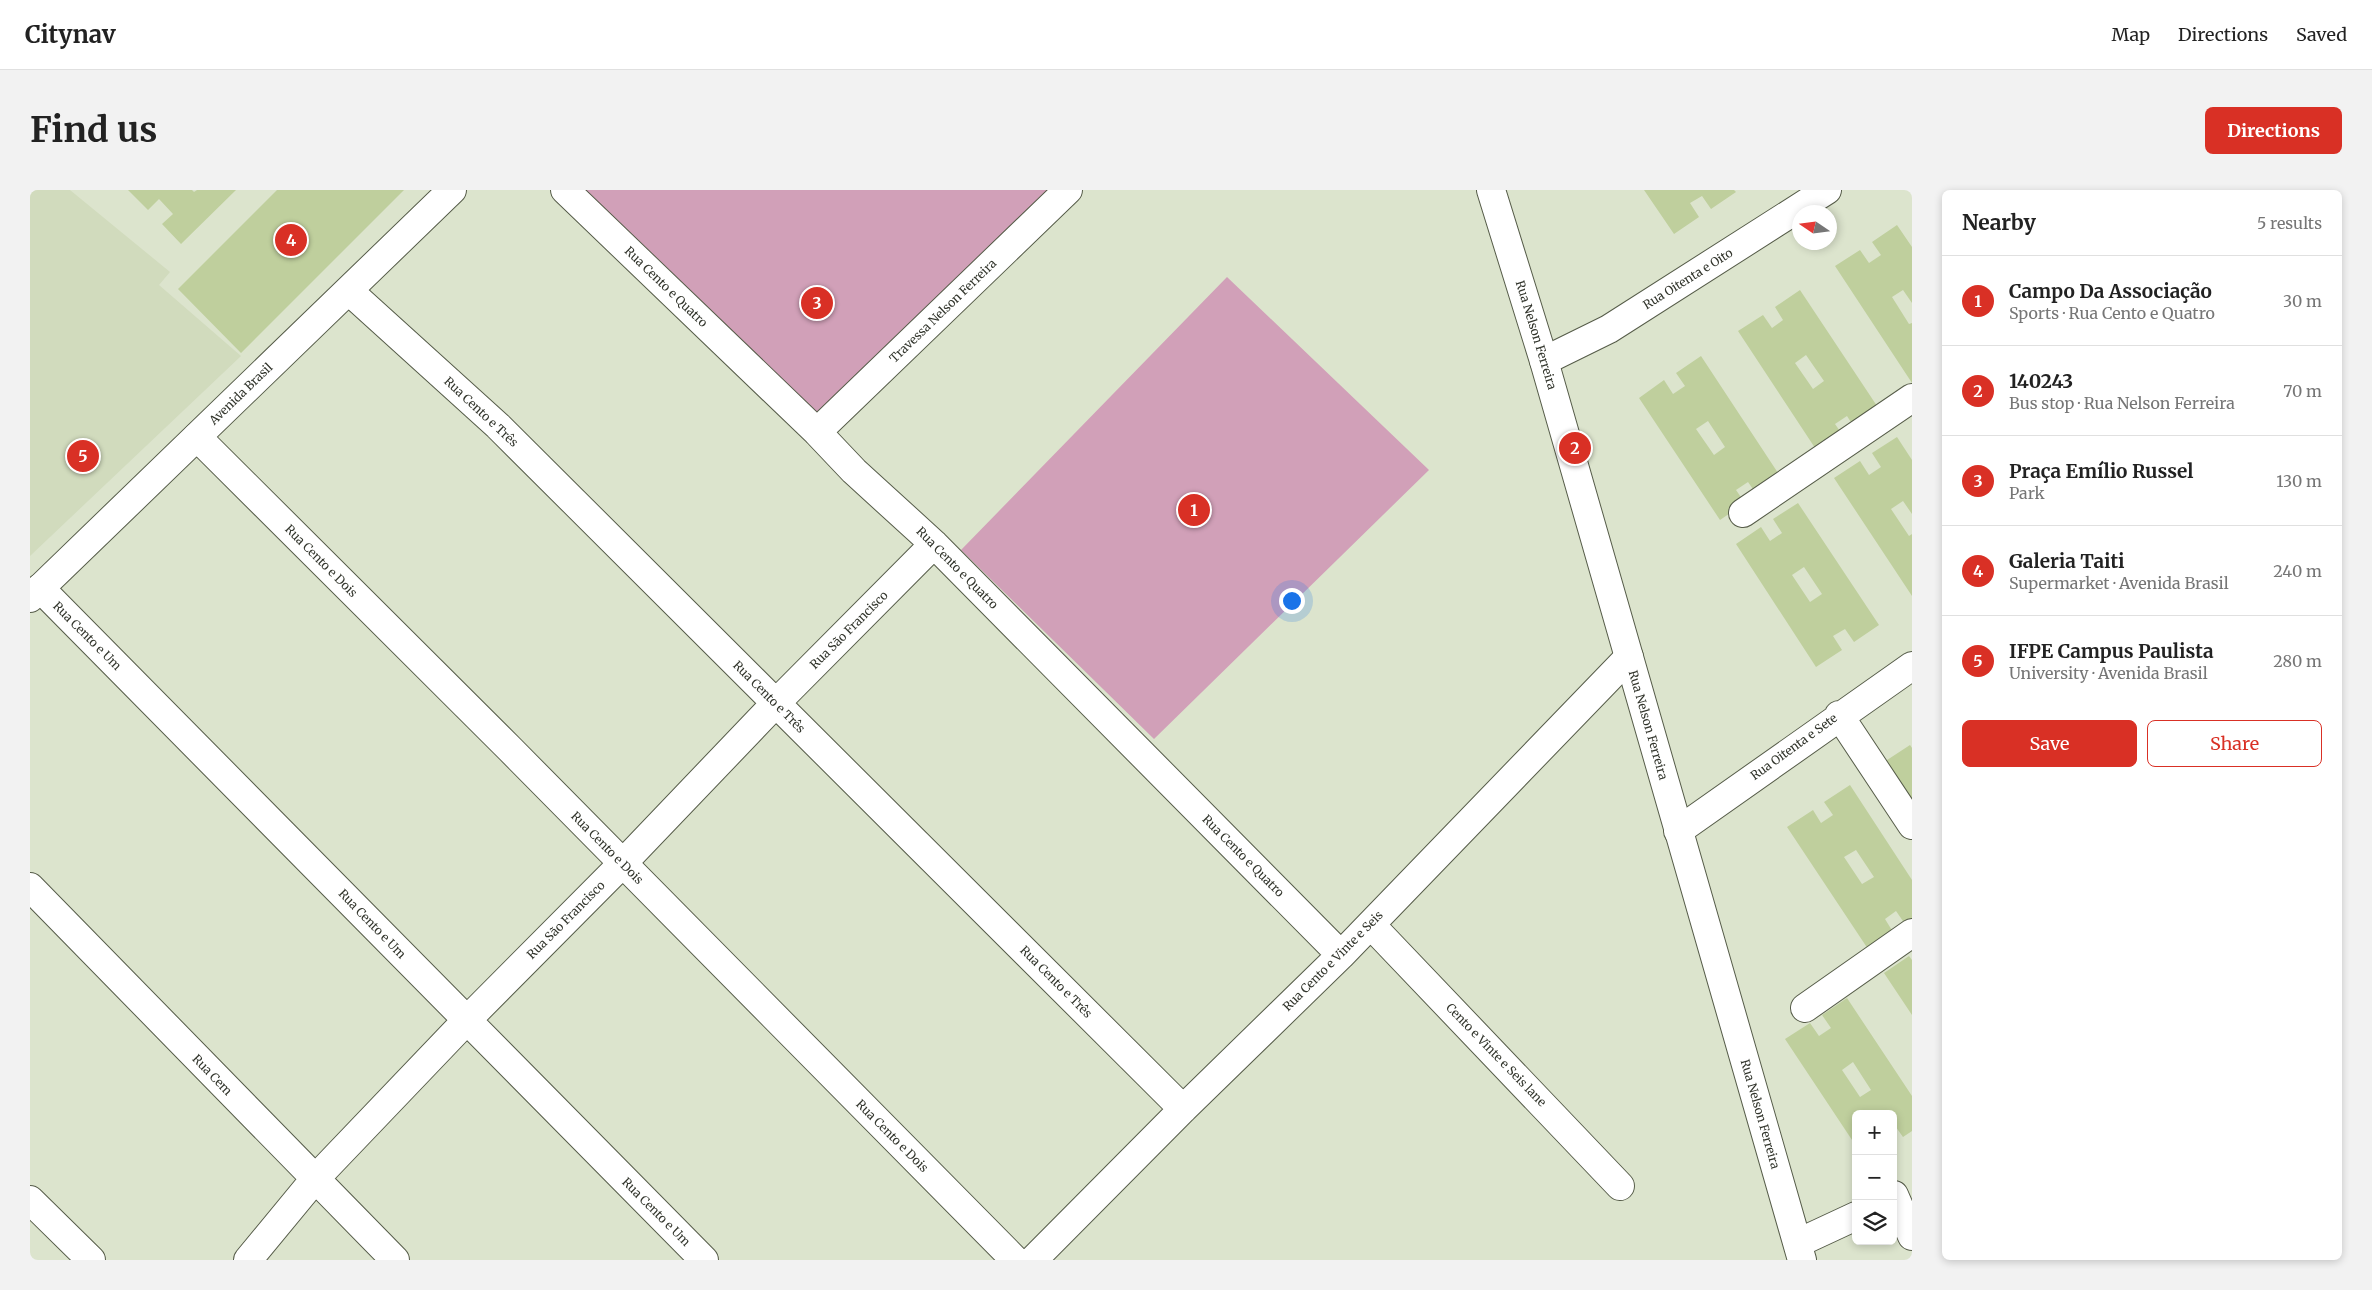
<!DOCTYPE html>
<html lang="en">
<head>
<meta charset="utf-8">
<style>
	body { margin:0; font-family:Merriweather,serif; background:#f2f2f2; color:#222 }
	.controls { position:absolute; right:15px; bottom:15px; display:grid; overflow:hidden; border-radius:8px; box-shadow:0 2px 8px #0003 }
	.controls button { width:45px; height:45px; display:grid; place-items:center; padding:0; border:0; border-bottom:1px solid #e0e0e0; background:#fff; color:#222; font:25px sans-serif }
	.compass { position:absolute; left:1762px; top:15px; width:45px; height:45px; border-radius:50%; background:#fff; box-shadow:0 2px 8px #0003; rotate:283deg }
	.you { position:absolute; left:1261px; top:410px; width:18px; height:18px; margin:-12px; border:4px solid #fff; border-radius:50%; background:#1a73e8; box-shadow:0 0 0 8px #1a73e833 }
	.badge { display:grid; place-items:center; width:32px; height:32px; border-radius:50%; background:#d93025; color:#fff; font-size:16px; font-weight:700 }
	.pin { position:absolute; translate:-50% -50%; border:2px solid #fff; box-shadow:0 1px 5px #0006 }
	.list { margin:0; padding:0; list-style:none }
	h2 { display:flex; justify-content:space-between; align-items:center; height:65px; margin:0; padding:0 20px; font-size:21px }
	h2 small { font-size:16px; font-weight:400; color:#767676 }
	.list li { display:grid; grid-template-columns:32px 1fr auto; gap:15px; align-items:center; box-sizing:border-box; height:90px; padding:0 20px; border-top:1px solid #e0e0e0 }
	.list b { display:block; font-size:19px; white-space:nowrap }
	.list p { margin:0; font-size:16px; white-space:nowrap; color:#767676 }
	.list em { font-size:16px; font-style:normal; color:#767676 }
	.actions { display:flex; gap:10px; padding:15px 20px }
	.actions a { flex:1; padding:11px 0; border:1px solid #d93025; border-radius:8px; text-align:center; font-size:18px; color:#d93025 }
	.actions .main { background:#d93025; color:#fff }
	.icon { flex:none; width:28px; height:28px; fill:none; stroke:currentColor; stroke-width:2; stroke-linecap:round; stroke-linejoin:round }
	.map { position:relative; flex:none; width:1882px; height:1070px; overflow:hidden; border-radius:8px }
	header { display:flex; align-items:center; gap:30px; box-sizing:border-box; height:70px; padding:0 25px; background:#fff; border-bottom:1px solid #e0e0e0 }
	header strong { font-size:24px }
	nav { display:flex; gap:28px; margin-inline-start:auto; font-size:18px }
	.intro { display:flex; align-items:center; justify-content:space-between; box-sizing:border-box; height:120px; padding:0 30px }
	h1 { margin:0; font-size:35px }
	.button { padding:12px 22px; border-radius:8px; background:#d93025; color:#fff; font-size:18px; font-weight:700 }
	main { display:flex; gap:30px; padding:0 30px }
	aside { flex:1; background:#fff; border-radius:8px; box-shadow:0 2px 8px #0003 }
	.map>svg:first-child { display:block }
	.built { fill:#d1dbbd }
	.green { fill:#d1a0b8 }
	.building { fill:#bfcf9d; fill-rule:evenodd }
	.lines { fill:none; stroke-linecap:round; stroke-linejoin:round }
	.minor-casing { stroke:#565c49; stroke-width:30 }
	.major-casing { stroke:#565c49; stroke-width:30 }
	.minor { stroke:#fff; stroke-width:28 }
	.major { stroke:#fff; stroke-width:28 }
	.labels { text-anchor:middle; stroke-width:4; stroke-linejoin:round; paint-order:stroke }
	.street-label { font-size:12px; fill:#32352c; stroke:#fff }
</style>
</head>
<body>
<header>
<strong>Citynav</strong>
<nav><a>Map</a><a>Directions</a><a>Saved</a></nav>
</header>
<div class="intro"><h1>Find us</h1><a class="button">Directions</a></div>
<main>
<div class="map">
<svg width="1882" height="1070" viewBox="0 0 1882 1070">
	<rect width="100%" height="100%" fill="#dce4cd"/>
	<path class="built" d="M0,0H40L140,82L129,95L211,166L0,366Z"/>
	<path class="green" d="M550,0H1024L788,226Z
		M1197,87L1399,280L1124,549L931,360Z"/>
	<path class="building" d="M98,0H162L164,2L167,0H206L151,54L132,34L143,24L129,9L118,20Z
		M247,0H374L211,163L148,99Z
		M1614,0H1704L1706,2L1681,19L1672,6L1660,13L1669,27L1644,44Z
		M1867,35L1882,57V113L1873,100L1862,107L1879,134L1882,133V193L1805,76L1830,60L1839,73L1851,65L1842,52Z
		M1770,100L1851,222L1826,240L1817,226L1805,234L1814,247L1789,264L1708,141L1733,125L1742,138L1753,130L1745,117ZM1776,165L1794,191L1783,199L1765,173Z
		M1671,166L1752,289L1727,305L1718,292L1706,300L1715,313L1690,330L1609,208L1634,190L1643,204L1655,196L1646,183ZM1678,231L1695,257L1684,265L1666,239Z
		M1867,247L1882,270V324L1873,311L1861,319L1879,346L1882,344V406L1804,288L1830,271L1839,285L1851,277L1842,263Z
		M1768,313L1849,435L1824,452L1815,439L1803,446L1812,460L1786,477L1706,354L1731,337L1740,351L1752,343L1743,329ZM1774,377L1792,404L1780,412L1762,385Z
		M1880,555L1882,558V614L1854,572Z
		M1820,595L1882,690V730L1875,734L1866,721L1855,729L1863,742L1838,759L1757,637L1783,620L1791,633L1803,625L1794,612ZM1826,660L1844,687L1832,694L1814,667Z
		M1879,766L1882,770V825L1854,783Z
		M1817,808L1882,906V941L1873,947L1863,933V924H1826V956L1755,849L1780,833L1789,846L1801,838L1792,825ZM1823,872L1841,900L1830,907L1812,880Z"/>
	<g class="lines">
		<g class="minor-casing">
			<path id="minor" d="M535,0L787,242L824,281L904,354L1311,765
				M319,101L468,236L1153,919
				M1514,171L1579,139L1797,0
				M787,242L1038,0
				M167,247L480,559L985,1070
				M1713,323L1882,208
				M10,398C233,621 452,847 674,1070
				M1809,525L1882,635
				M1648,641L1882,476
				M0,697L365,1070
				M1341,735L1590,996
				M1775,818L1882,743
				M1864,1005L1882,1046
				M0,1010L61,1070
				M1768,1053L1826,1026
				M218,1070L284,990L436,831L592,674L745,514L904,354
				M1003,1070L1153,919L1311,765L1599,467"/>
		</g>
		<g class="major-casing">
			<path id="major" d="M1461,0L1514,171L1772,1070
				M0,408L422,0"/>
		</g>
		<use href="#minor" class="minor"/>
		<use href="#major" class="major"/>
	</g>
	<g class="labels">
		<g class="street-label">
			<text transform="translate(1658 89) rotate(-32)" y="4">Rua Oitenta e Oito</text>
			<text transform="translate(636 97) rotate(44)" y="4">Rua Cento e Quatro</text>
			<text transform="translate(913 121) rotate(-44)" y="4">Travessa Nelson Ferreira</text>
			<text transform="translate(1506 145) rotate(73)" y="4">Rua Nelson Ferreira</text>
			<text transform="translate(211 204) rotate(-44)" y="4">Avenida Brasil</text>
			<text transform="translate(451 222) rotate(43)" y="4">Rua Cento e Três</text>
			<text transform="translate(291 371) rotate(45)" y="4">Rua Cento e Dois</text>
			<text transform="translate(927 378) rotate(45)" y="4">Rua Cento e Quatro</text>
			<text transform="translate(819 440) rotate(-45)" y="4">Rua São Francisco</text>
			<text transform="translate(57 446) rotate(45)" y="4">Rua Cento e Um</text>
			<text transform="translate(739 507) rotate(45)" y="4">Rua Cento e Três</text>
			<text transform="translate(1618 535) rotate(74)" y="4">Rua Nelson Ferreira</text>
			<text transform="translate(1764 557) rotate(-36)" y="4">Rua Oitenta e Sete</text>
			<text transform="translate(577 658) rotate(45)" y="4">Rua Cento e Dois</text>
			<text transform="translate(1213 666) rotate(45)" y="4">Rua Cento e Quatro</text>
			<text transform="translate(536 730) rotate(-45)" y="4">Rua São Francisco</text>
			<text transform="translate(342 734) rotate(46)" y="4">Rua Cento e Um</text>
			<text transform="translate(1303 771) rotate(-45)" y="4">Rua Cento e Vinte e Seis</text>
			<text transform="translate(1026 792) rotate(45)" y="4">Rua Cento e Três</text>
			<text transform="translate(1466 865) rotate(46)" y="4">Cento e Vinte e Seis lane</text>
			<text transform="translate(182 885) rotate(46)" y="4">Rua Cem</text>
			<text transform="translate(1730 924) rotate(74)" y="4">Rua Nelson Ferreira</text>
			<text transform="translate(862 946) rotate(45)" y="4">Rua Cento e Dois</text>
			<text transform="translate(626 1022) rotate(45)" y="4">Rua Cento e Um</text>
		</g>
	</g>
</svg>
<div class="controls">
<button>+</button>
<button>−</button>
<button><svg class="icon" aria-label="layers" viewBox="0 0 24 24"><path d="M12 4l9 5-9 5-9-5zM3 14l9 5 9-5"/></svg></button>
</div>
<svg class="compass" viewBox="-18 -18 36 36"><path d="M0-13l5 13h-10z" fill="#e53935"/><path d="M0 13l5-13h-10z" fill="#767676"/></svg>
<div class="you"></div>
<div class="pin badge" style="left:1164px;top:320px">1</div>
<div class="pin badge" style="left:1545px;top:258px">2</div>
<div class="pin badge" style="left:787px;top:113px">3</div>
<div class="pin badge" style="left:261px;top:50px">4</div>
<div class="pin badge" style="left:53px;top:266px">5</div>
</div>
<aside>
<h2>Nearby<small>5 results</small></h2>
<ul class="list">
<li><span class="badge">1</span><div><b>Campo Da Associação</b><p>Sports · Rua Cento e Quatro</p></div><em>30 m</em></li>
<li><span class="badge">2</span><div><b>140243</b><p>Bus stop · Rua Nelson Ferreira</p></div><em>70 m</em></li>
<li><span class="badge">3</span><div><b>Praça Emílio Russel</b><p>Park</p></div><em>130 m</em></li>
<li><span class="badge">4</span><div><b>Galeria Taiti</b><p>Supermarket · Avenida Brasil</p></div><em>240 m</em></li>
<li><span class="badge">5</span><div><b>IFPE Campus Paulista</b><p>University · Avenida Brasil</p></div><em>280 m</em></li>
</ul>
<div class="actions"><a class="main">Save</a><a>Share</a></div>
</aside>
</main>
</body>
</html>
